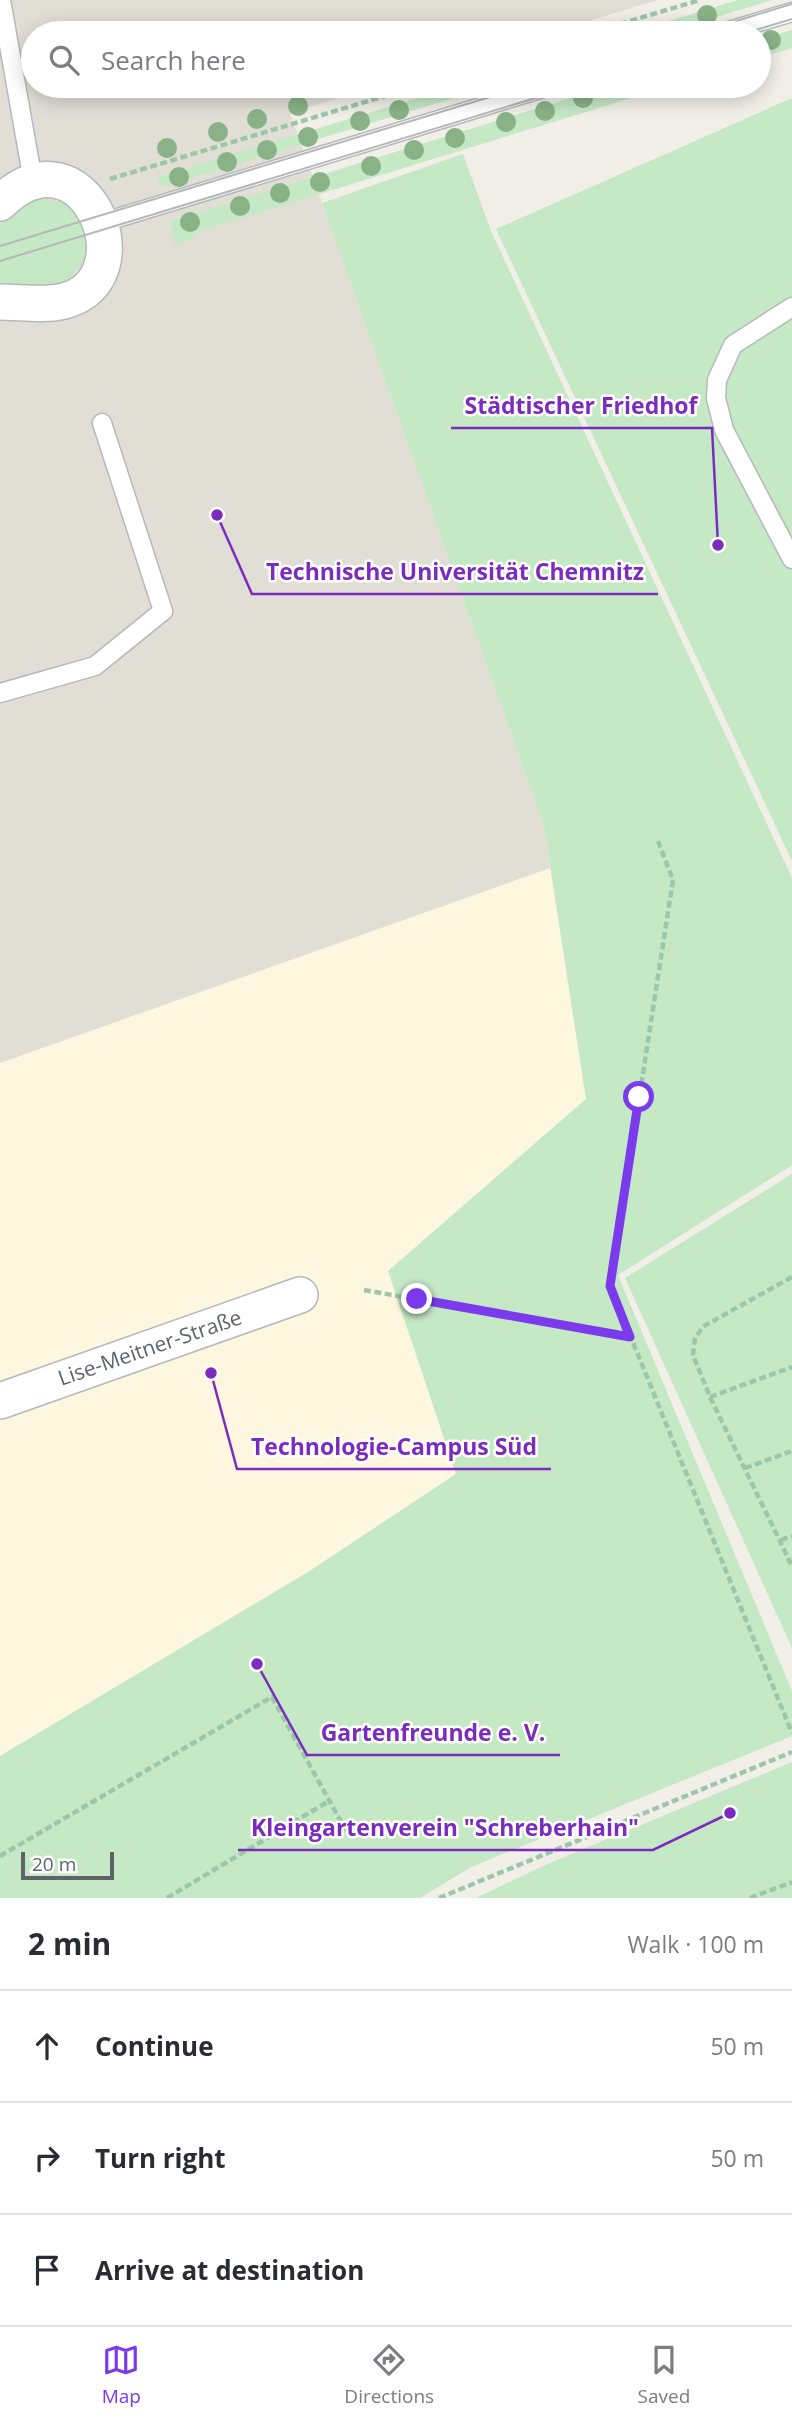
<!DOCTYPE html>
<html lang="en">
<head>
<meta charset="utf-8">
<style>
	body { margin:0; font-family:"Open Sans",sans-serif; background:#f7f7f7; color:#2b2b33 }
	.scale { position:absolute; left:21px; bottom:18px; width:93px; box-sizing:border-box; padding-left:7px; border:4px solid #5f6368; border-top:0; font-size:19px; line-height:24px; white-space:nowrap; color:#5f6368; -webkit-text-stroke:5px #fff; paint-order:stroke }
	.stop { position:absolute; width:21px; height:21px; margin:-16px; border:5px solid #7c3aed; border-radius:50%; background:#fff }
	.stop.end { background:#7c3aed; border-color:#fff; box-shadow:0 2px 7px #0008 }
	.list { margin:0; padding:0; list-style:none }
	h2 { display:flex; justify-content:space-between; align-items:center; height:91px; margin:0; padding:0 28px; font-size:30px }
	h2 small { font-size:23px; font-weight:400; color:#7c7c81 }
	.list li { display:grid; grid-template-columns:46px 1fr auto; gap:21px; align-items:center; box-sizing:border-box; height:112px; padding:0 28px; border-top:2px solid #e1e1e2 }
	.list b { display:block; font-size:26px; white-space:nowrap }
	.list em { font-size:23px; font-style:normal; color:#7c7c81 }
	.icon { flex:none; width:38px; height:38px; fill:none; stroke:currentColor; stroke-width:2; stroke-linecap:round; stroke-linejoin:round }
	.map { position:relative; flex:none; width:792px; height:1898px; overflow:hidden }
	.search { position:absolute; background:#fff; box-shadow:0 4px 18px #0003; left:21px; right:21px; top:21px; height:77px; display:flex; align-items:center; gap:18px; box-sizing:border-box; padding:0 24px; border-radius:38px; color:#7c7c81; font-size:26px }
	.sheet { height:427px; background:#fff }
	nav { display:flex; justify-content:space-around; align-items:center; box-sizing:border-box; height:98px; border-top:2px solid #e1e1e2; background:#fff; font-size:19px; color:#7c7c81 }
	nav a { display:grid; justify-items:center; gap:4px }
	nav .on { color:#7c3aed }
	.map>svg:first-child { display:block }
	.commercial { fill:#fef7e0 }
	.education { fill:#e1ded6 }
	.green { fill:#c5e8c5 }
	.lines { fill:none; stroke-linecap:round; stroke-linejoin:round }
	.service-casing { stroke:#b5b8bc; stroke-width:21 }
	.minor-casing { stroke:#b5b8bc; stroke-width:38 }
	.path { stroke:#9cc7a9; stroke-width:4.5; stroke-dasharray:7 3.5; stroke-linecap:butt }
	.service { stroke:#fff; stroke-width:18 }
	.minor { stroke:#fff; stroke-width:35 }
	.tram { stroke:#b6b7b8; stroke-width:2 }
	.tree { fill:#89b387 }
	.route { stroke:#7c3aed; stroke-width:9 }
	.labels { text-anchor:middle; stroke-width:5; stroke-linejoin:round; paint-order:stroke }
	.street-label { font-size:21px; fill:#5f6368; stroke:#fff }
	.leader { fill:none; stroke:#7b2cbf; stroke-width:2.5 }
	.callout-dot { fill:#7b2cbf; stroke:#fff; stroke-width:2.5 }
	.callout-label { font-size:23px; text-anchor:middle; font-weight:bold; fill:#7b2cbf; stroke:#fff; stroke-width:5; stroke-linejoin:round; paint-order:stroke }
</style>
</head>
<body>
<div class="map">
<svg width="792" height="1898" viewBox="0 0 792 1898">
	<rect width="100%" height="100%" fill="#f1efe8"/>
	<path class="commercial" d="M550,868L586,1099L388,1271L456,1474L308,1572L0,1756V1063Z"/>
	<path class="education" d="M0,0H658L549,33H33V86H377L290,113L544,826L550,868L0,1063Z"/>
	<path class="green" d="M738,0H772L664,33H629Z
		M792,30V48L759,58V40Z
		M457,86H494L160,187L158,177Z
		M610,86H670L196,232L192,239L174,245L171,221Z
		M792,98V861L496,229Z
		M463,154L491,231L792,878V1165L618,1275L792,1691V1736L471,1867L420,1898H0V1756L308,1572L456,1474L388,1271L586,1099L544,826L322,203Z
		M43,198L72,205C90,235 94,256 67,281L34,287H0V221L29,202Z
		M792,1174V1648L625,1278Z
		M792,1762V1898H476L545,1865Z"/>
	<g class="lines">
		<g class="service-casing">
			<path id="service" d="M1,0L33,181
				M722,33L792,12
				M101,223L550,86
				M792,307L733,345L717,380L716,398L724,430L792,559
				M0,693L95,666L163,611L102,423"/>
		</g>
		<g class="minor-casing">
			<path id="minor" d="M0,203C84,121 150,279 64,301C45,306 20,302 0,302
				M0,1401L300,1295"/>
		</g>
		<path class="path" d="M590,33L700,0
			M110,179L418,86
			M658,841L673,880L610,1286L792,1733
			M792,1277L704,1326L695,1338L693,1355L710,1397L792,1566
			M364,1290L630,1337
			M710,1397L792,1367
			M745,1468L792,1451
			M781,1540L792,1536
			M0,1856L272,1697L346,1831
			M167,1898L329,1801
			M439,1898L792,1752
			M750,1898L792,1882"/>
		<use href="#service" class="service"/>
		<use href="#minor" class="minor"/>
		<path class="tram" d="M697,33L792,4
			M746,33L792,19
			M0,246L526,86
			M0,261L575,86"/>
	</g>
	<g class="tree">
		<circle cx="707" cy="15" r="10"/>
		<circle cx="771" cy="40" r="10"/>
		<circle cx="583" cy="98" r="10"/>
		<circle cx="298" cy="106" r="10"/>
		<circle cx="399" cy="110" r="10"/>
		<circle cx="545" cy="111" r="10"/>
		<circle cx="257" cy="119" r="10"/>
		<circle cx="360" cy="121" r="10"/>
		<circle cx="506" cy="122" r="10"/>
		<circle cx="218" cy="132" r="10"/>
		<circle cx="308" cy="137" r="10"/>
		<circle cx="455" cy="138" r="10"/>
		<circle cx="167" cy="148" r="10"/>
		<circle cx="267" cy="150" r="10"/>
		<circle cx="414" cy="150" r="10"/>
		<circle cx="227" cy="162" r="10"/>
		<circle cx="371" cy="166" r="10"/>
		<circle cx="179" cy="177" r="10"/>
		<circle cx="320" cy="182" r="10"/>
		<circle cx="280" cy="193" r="10"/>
		<circle cx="240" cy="206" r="10"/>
		<circle cx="190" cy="222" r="10"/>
	</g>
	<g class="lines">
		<path class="route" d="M417,1299L630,1337L610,1286L639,1097"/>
	</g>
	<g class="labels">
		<g class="street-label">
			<text transform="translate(150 1348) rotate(-19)" y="7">Lise-Meitner-Straße</text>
		</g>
	</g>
	<path class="leader" d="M718 545L712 428H451M217 515L252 594H658M211 1373L237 1469H551M257 1664L307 1755H560M730 1813L653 1850H238"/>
	<g class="callout-dot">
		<circle cx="718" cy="545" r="7"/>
		<circle cx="217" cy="515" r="7"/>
		<circle cx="211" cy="1373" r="7"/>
		<circle cx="257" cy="1664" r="7"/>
		<circle cx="730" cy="1813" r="7"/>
	</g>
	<g class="callout-label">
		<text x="581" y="414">Städtischer Friedhof</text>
		<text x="455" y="580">Technische Universität Chemnitz</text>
		<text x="394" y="1455">Technologie-Campus Süd</text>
		<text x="433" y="1741">Gartenfreunde e. V.</text>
		<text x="445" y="1836">Kleingartenverein "Schreberhain"</text>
	</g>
</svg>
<div class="scale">20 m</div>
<div class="stop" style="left:639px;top:1097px"></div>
<div class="stop end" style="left:417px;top:1299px"></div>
<div class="search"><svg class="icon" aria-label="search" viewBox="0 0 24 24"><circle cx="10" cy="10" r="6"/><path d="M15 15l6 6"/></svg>Search here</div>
</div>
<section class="sheet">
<h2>2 min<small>Walk · 100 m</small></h2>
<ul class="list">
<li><svg class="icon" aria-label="ahead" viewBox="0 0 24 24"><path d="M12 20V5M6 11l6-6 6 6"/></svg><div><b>Continue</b></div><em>50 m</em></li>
<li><svg class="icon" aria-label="right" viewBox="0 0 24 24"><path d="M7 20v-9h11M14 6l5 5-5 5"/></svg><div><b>Turn right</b></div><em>50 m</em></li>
<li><svg class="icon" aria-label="arrive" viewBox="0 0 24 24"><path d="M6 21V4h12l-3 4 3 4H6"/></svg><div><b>Arrive at destination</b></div></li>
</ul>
</section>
<nav>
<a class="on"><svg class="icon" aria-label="map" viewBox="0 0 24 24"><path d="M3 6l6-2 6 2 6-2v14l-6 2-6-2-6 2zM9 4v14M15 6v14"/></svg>Map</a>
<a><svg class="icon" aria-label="directions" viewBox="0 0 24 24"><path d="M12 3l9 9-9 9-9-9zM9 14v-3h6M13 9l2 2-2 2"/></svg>Directions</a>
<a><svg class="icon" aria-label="saved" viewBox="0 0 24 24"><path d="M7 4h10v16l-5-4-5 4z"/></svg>Saved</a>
</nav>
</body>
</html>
